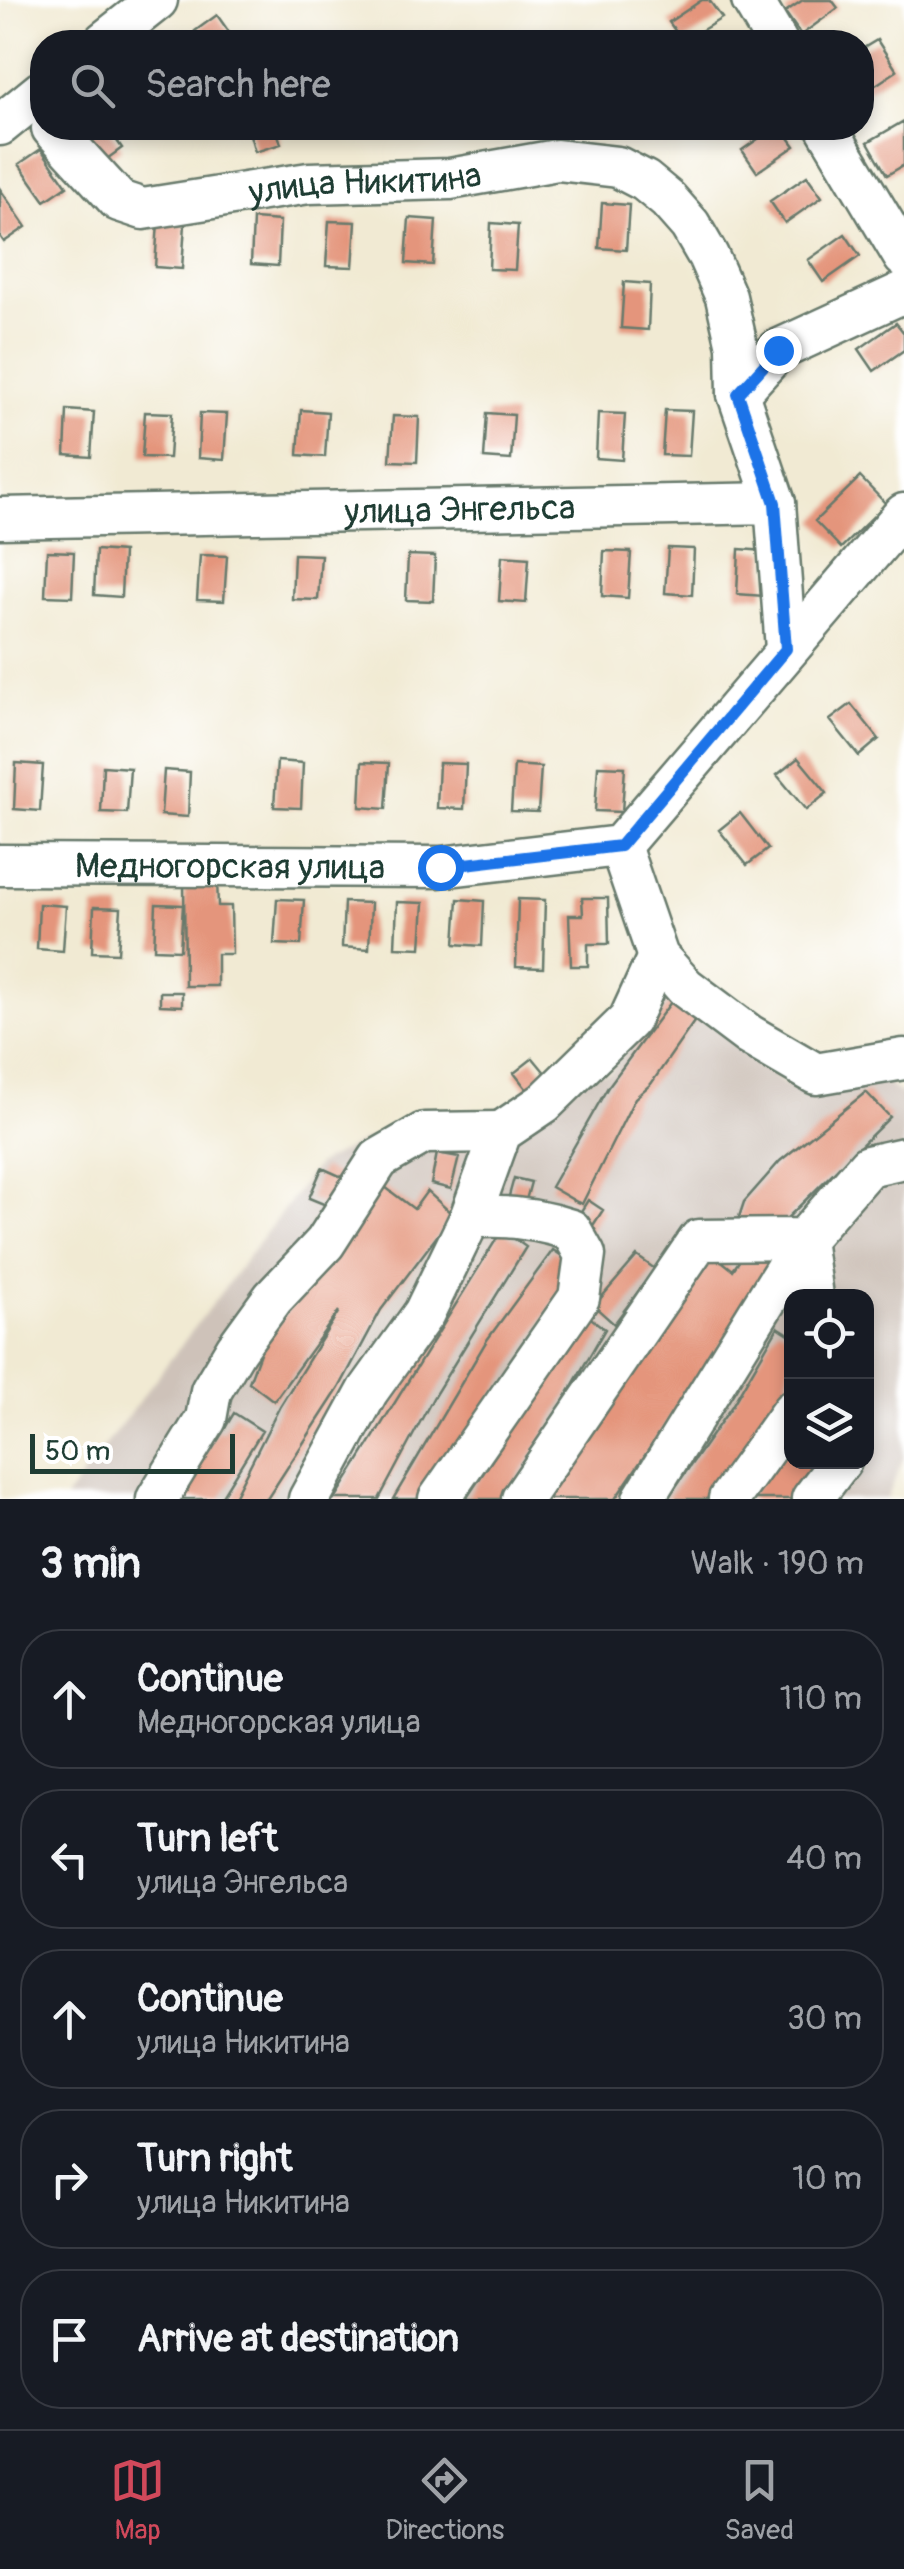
<!DOCTYPE html>
<html lang="en">
<head>
<meta charset="utf-8">
<style>
	body { margin:0; font-family:Pangolin,sans-serif; background:#242831; color:#f1f3f6 }
	.controls { position:absolute; right:30px; bottom:30px; display:grid; overflow:hidden; border-radius:20px; box-shadow:0 5px 15px #0003 }
	.controls button { width:90px; height:90px; display:grid; place-items:center; padding:0; border:0; border-bottom:2px solid #363941; background:#171b24; color:#f1f3f6; font:50px sans-serif }
	.scale { position:absolute; left:30px; bottom:25px; width:205px; box-sizing:border-box; padding-left:10px; border:5px solid #1f3d34; border-top:0; font-size:28px; line-height:35px; white-space:nowrap; color:#1f3d34; -webkit-text-stroke:8px #fff; paint-order:stroke }
	.stop { position:absolute; width:30px; height:30px; margin:-22px; border:8px solid #1a73e8; border-radius:50%; background:#fff }
	.stop.end { background:#1a73e8; border-color:#fff; box-shadow:0 2px 10px #0008 }
	.list { margin:0; padding:0; list-style:none }
	h2 { display:flex; justify-content:space-between; align-items:center; height:130px; margin:0; padding:0 40px; font-size:42px }
	h2 small { font-size:32px; font-weight:400; color:#9ea1a6 }
	.list li { display:grid; grid-template-columns:65px 1fr auto; gap:30px; align-items:center; box-sizing:border-box; height:140px; margin:0 20px 20px; padding:0 20px; border:2px solid #363941; border-radius:40px }
	.list b { display:block; font-size:38px; white-space:nowrap }
	.list p { margin:0; font-size:32px; white-space:nowrap; color:#9ea1a6 }
	.list em { font-size:32px; font-style:normal; color:#9ea1a6 }
	.icon { flex:none; width:55px; height:55px; fill:none; stroke:currentColor; stroke-width:2; stroke-linecap:round; stroke-linejoin:round }
	.map { position:relative; flex:none; width:904px; height:1499px; overflow:hidden }
	.search { position:absolute; background:#171b24; box-shadow:0 5px 15px #0003; left:30px; right:30px; top:30px; height:110px; display:flex; align-items:center; gap:25px; box-sizing:border-box; padding:0 35px; border-radius:40px; color:#9ea1a6; font-size:38px }
	.sheet { height:930px; background:#171b24 }
	nav { display:flex; justify-content:space-around; align-items:center; box-sizing:border-box; height:140px; border-top:2px solid #363941; background:#171b24; font-size:28px; color:#9ea1a6 }
	nav a { display:grid; justify-items:center; gap:5px }
	nav .on { color:#d1495b }
	.map>svg:first-child { display:block }
	.industrial { fill:#cec2b9; fill-rule:evenodd }
	.building { fill:#e4957c }
	.lines { fill:none; stroke-linecap:round; stroke-linejoin:round }
	.minor-casing { stroke:#687a6c; stroke-width:45 }
	.minor { stroke:#fff; stroke-width:40 }
	.route { stroke:#1a73e8; stroke-width:12 }
	.labels { text-anchor:middle; stroke-width:8; stroke-linejoin:round; paint-order:stroke }
	.street-label { font-size:35px; fill:#1f3d34; stroke:#fff }
</style>
</head>
<body>
<div class="map">
<svg width="904" height="1499" viewBox="0 0 904 1499">
	<rect width="100%" height="100%" fill="#fff"/>
	<filter id="ink" filterUnits="userSpaceOnUse"><feTurbulence type="fractalNoise" baseFrequency=".01" numOctaves="2"/><feDisplacementMap in="SourceGraphic" scale="20" xChannelSelector="R" yChannelSelector="G"/><feConvolveMatrix kernelMatrix="1 2 1 2 8 2 1 2 1" color-interpolation-filters="sRGB"/></filter>
	<filter id="wash" filterUnits="userSpaceOnUse"><feTurbulence type="fractalNoise" baseFrequency=".0048" numOctaves="4" result="noise"/><feDisplacementMap in="SourceGraphic" scale="40" xChannelSelector="R" yChannelSelector="G"/><feGaussianBlur stdDeviation="2.25" result="paint"/><feColorMatrix in="noise" values="0 0 0 0 0 0 0 0 0 0 0 0 0 0 0 0 0 1.4 0 .05"/><feComposite in="paint" operator="in"/></filter>
	<g filter="url(#wash)">
		<rect width="100%" height="100%" fill="#f1ead3"/>
		<path class="industrial" d="M666,991L688,993L784,1084L880,1077L904,1097V1457L887,1499H65L318,1164L367,1139L452,1126L526,1125L573,1072L609,1073ZM792,1296H866V1461H792Z"/>
		<g id="blocks">
			<path class="building" d="M702,0H709L722,18L683,42L669,22Z
				M803,0H832L838,8L801,35L785,12Z
				M217,15L236,42H203L195,31Z
				M877,40L897,71L862,94V49Z
				M904,121V165L887,175L868,142Z
				M75,128H108L122,148L100,164Z
				M248,128H276L281,144L255,152Z
				M774,128H782L795,146L757,172L742,150Z
				M41,149L67,186L45,201L19,164Z
				M807,176L822,197L785,223L770,201Z
				M0,189L26,227L4,242L0,236Z
				M602,203L629,205L626,250L599,248Z
				M409,218L436,220L433,265L406,263Z
				M253,219L280,221L278,266L251,264Z
				M329,221L356,222L353,267L326,266Z
				M158,222L185,224L182,269L155,267Z
				M491,223L518,225L515,270L489,269Z
				M845,234L860,256L823,282L808,260Z
				M624,282L650,284L648,330L621,328Z
				M896,323L904,333V350L874,371L859,349Z
				M67,410L94,412L91,457L65,455Z
				M301,410L328,412L325,457L298,455Z
				M665,410L692,411L689,456L662,455Z
				M145,412L172,413L169,458L142,457Z
				M200,413L227,414L224,460L198,458Z
				M487,413L514,415L511,460L484,458Z
				M598,413L625,414L622,460L596,458Z
				M393,416L419,417L417,462L390,461Z
				M860,477L886,504L841,548L815,521Z
				M668,548L694,549L692,595L665,593Z
				M739,549L766,551L764,596L737,594Z
				M96,550L123,552L121,597L94,595Z
				M47,551L74,552L72,597L45,596Z
				M604,551L631,552L628,598L602,596Z
				M294,554L321,555L318,600L292,599Z
				M200,555L227,556L224,601L197,600Z
				M408,555L435,556L433,601L406,600Z
				M502,556L529,558L526,603L499,601Z
				M851,704L879,739L859,756L830,720Z
				M798,758L827,793L806,810L777,775Z
				M277,761L303,763L301,808L274,807Z
				M362,762L389,763L386,809L360,807Z
				M16,763L43,765L40,811L14,809Z
				M439,763L466,764L464,809L437,808Z
				M514,765L541,767L538,812L511,811Z
				M103,766L130,768L127,813L101,812Z
				M598,766L625,767L622,812L595,811Z
				M164,770L190,772L188,817L161,815Z
				M740,813L768,849L747,865L719,830Z
				M184,880H217L218,906H231L232,954H217V986H185Z
				M582,898H608L609,944H588V966H571L569,915H583Z
				M277,899L304,900L301,945L274,944Z
				M458,899L484,901L482,946L455,944Z
				M518,899L545,900L543,968L516,967Z
				M344,902L371,903L369,949L342,947Z
				M397,902L424,903L421,948L395,947Z
				M39,904L66,906L63,951L37,949Z
				M156,904L183,905L180,950L154,949Z
				M94,907L121,908L118,953L92,952Z
				M160,992H182V1006L160,1005Z
				M674,998L698,1016L651,1084L635,1098L582,1204L577,1202L551,1187L608,1087Z
				M533,1058L547,1075L528,1091L514,1073Z
				M866,1092L890,1117L773,1232L737,1223L744,1202L780,1161Z
				M437,1153L459,1157L451,1189L431,1184Z
				M322,1168L351,1181L338,1210L309,1198Z
				M514,1178L531,1182L526,1200L509,1196Z
				M381,1184L414,1209L427,1191L453,1215L381,1310L339,1388L267,1499H238L234,1497L280,1406L339,1311L274,1401L249,1382L263,1345Z
				M588,1200L603,1210L588,1233L573,1224Z
				M502,1230L526,1247L433,1398L379,1499H335Z
				M749,1247L774,1267L615,1499H540L709,1251L733,1270Z
				M553,1250L577,1266L426,1499H393L487,1340Z
				M637,1256L655,1269L614,1324L594,1306Z
				M588,1316L605,1329L530,1459L501,1499H466Z
				M778,1327L792,1336L787,1392L707,1499H667L732,1406Z
				M234,1413L262,1431L220,1499H176L218,1430L222,1433Z
				M792,1436V1461H824L795,1499H748Z"/>
		</g>
	</g>
	<g filter="url(#ink)">
		<use href="#blocks" fill-opacity="0" stroke="#687a6c" stroke-width="2.5"/>
		<g class="lines">
			<g class="minor-casing">
				<g id="minor">
					<path d="M752,0L777,42"/>
					<path d="M104,42L157,0"/>
					<path d="M0,125L42,91"/>
					<path id="s1" d="M52,128L119,201L143,209L309,183L450,179L557,160L618,167L645,181L668,200L690,225L708,256L726,297L737,346L738,394L775,503"/>
					<path d="M827,128L904,257"/>
					<path d="M738,394L778,350L904,292"/>
					<path id="s2" d="M0,518L775,503L786,649"/>
					<path d="M620,846L658,957L685,987L749,1035L816,1074L904,1059"/>
					<path id="s3" d="M0,865L440,867L620,846L904,514"/>
					<path d="M157,1499L206,1419L211,1391L236,1349L273,1298L325,1243L379,1159L424,1133L501,1132"/>
					<path d="M309,1499L368,1391L424,1313L470,1218"/>
					<path d="M439,1499L579,1298L585,1255L571,1230C537,1219 505,1214 470,1218L501,1132L544,1103L629,1020L658,957"/>
					<path d="M522,1499L699,1240L804,1239L868,1166L904,1158"/>
					<path d="M643,1499L804,1239L812,1296"/>
					<path d="M729,1499L792,1411"/>
					<path d="M812,1499L841,1461"/>
				</g>
			</g>
			<use href="#minor" class="minor"/>
		</g>
	</g>
	<g class="lines" filter="url(#ink)">
		<path class="route" d="M440,867L620,846L786,649L775,503L738,394L778,350"/>
	</g>
	<g class="labels">
		<g class="street-label">
			<text dy="12" stroke="none"><textPath href="#s1" startOffset="348">улица Никитина</textPath></text>
			<text dy="12" stroke="none"><textPath href="#s2" startOffset="460">улица Энгельса</textPath></text>
			<text dy="12" stroke="none"><textPath href="#s3" startOffset="230">Медногорская улица</textPath></text>
		</g>
	</g>
</svg>
<div class="controls">
<button><svg class="icon" aria-label="locate" viewBox="0 0 24 24"><circle cx="12" cy="12" r="6"/><path d="M12 2v4M12 18v4M2 12h4M18 12h4"/></svg></button>
<button><svg class="icon" aria-label="layers" viewBox="0 0 24 24"><path d="M12 4l9 5-9 5-9-5zM3 14l9 5 9-5"/></svg></button>
</div>
<div class="scale">50 m</div>
<div class="stop" style="left:440px;top:867px"></div>
<div class="stop end" style="left:778px;top:350px"></div>
<div class="search"><svg class="icon" aria-label="search" viewBox="0 0 24 24"><circle cx="10" cy="10" r="6"/><path d="M15 15l6 6"/></svg>Search here</div>
</div>
<section class="sheet">
<h2>3 min<small>Walk · 190 m</small></h2>
<ul class="list">
<li><svg class="icon" aria-label="ahead" viewBox="0 0 24 24"><path d="M12 20V5M6 11l6-6 6 6"/></svg><div><b>Continue</b><p>Медногорская улица</p></div><em>110 m</em></li>
<li><svg class="icon" aria-label="left" viewBox="0 0 24 24"><path d="M17 20v-9H6M10 6l-5 5 5 5"/></svg><div><b>Turn left</b><p>улица Энгельса</p></div><em>40 m</em></li>
<li><svg class="icon" aria-label="ahead" viewBox="0 0 24 24"><path d="M12 20V5M6 11l6-6 6 6"/></svg><div><b>Continue</b><p>улица Никитина</p></div><em>30 m</em></li>
<li><svg class="icon" aria-label="right" viewBox="0 0 24 24"><path d="M7 20v-9h11M14 6l5 5-5 5"/></svg><div><b>Turn right</b><p>улица Никитина</p></div><em>10 m</em></li>
<li><svg class="icon" aria-label="arrive" viewBox="0 0 24 24"><path d="M6 21V4h12l-3 4 3 4H6"/></svg><div><b>Arrive at destination</b></div></li>
</ul>
</section>
<nav>
<a class="on"><svg class="icon" aria-label="map" viewBox="0 0 24 24"><path d="M3 6l6-2 6 2 6-2v14l-6 2-6-2-6 2zM9 4v14M15 6v14"/></svg>Map</a>
<a><svg class="icon" aria-label="directions" viewBox="0 0 24 24"><path d="M12 3l9 9-9 9-9-9zM9 14v-3h6M13 9l2 2-2 2"/></svg>Directions</a>
<a><svg class="icon" aria-label="saved" viewBox="0 0 24 24"><path d="M7 4h10v16l-5-4-5 4z"/></svg>Saved</a>
</nav>
</body>
</html>
